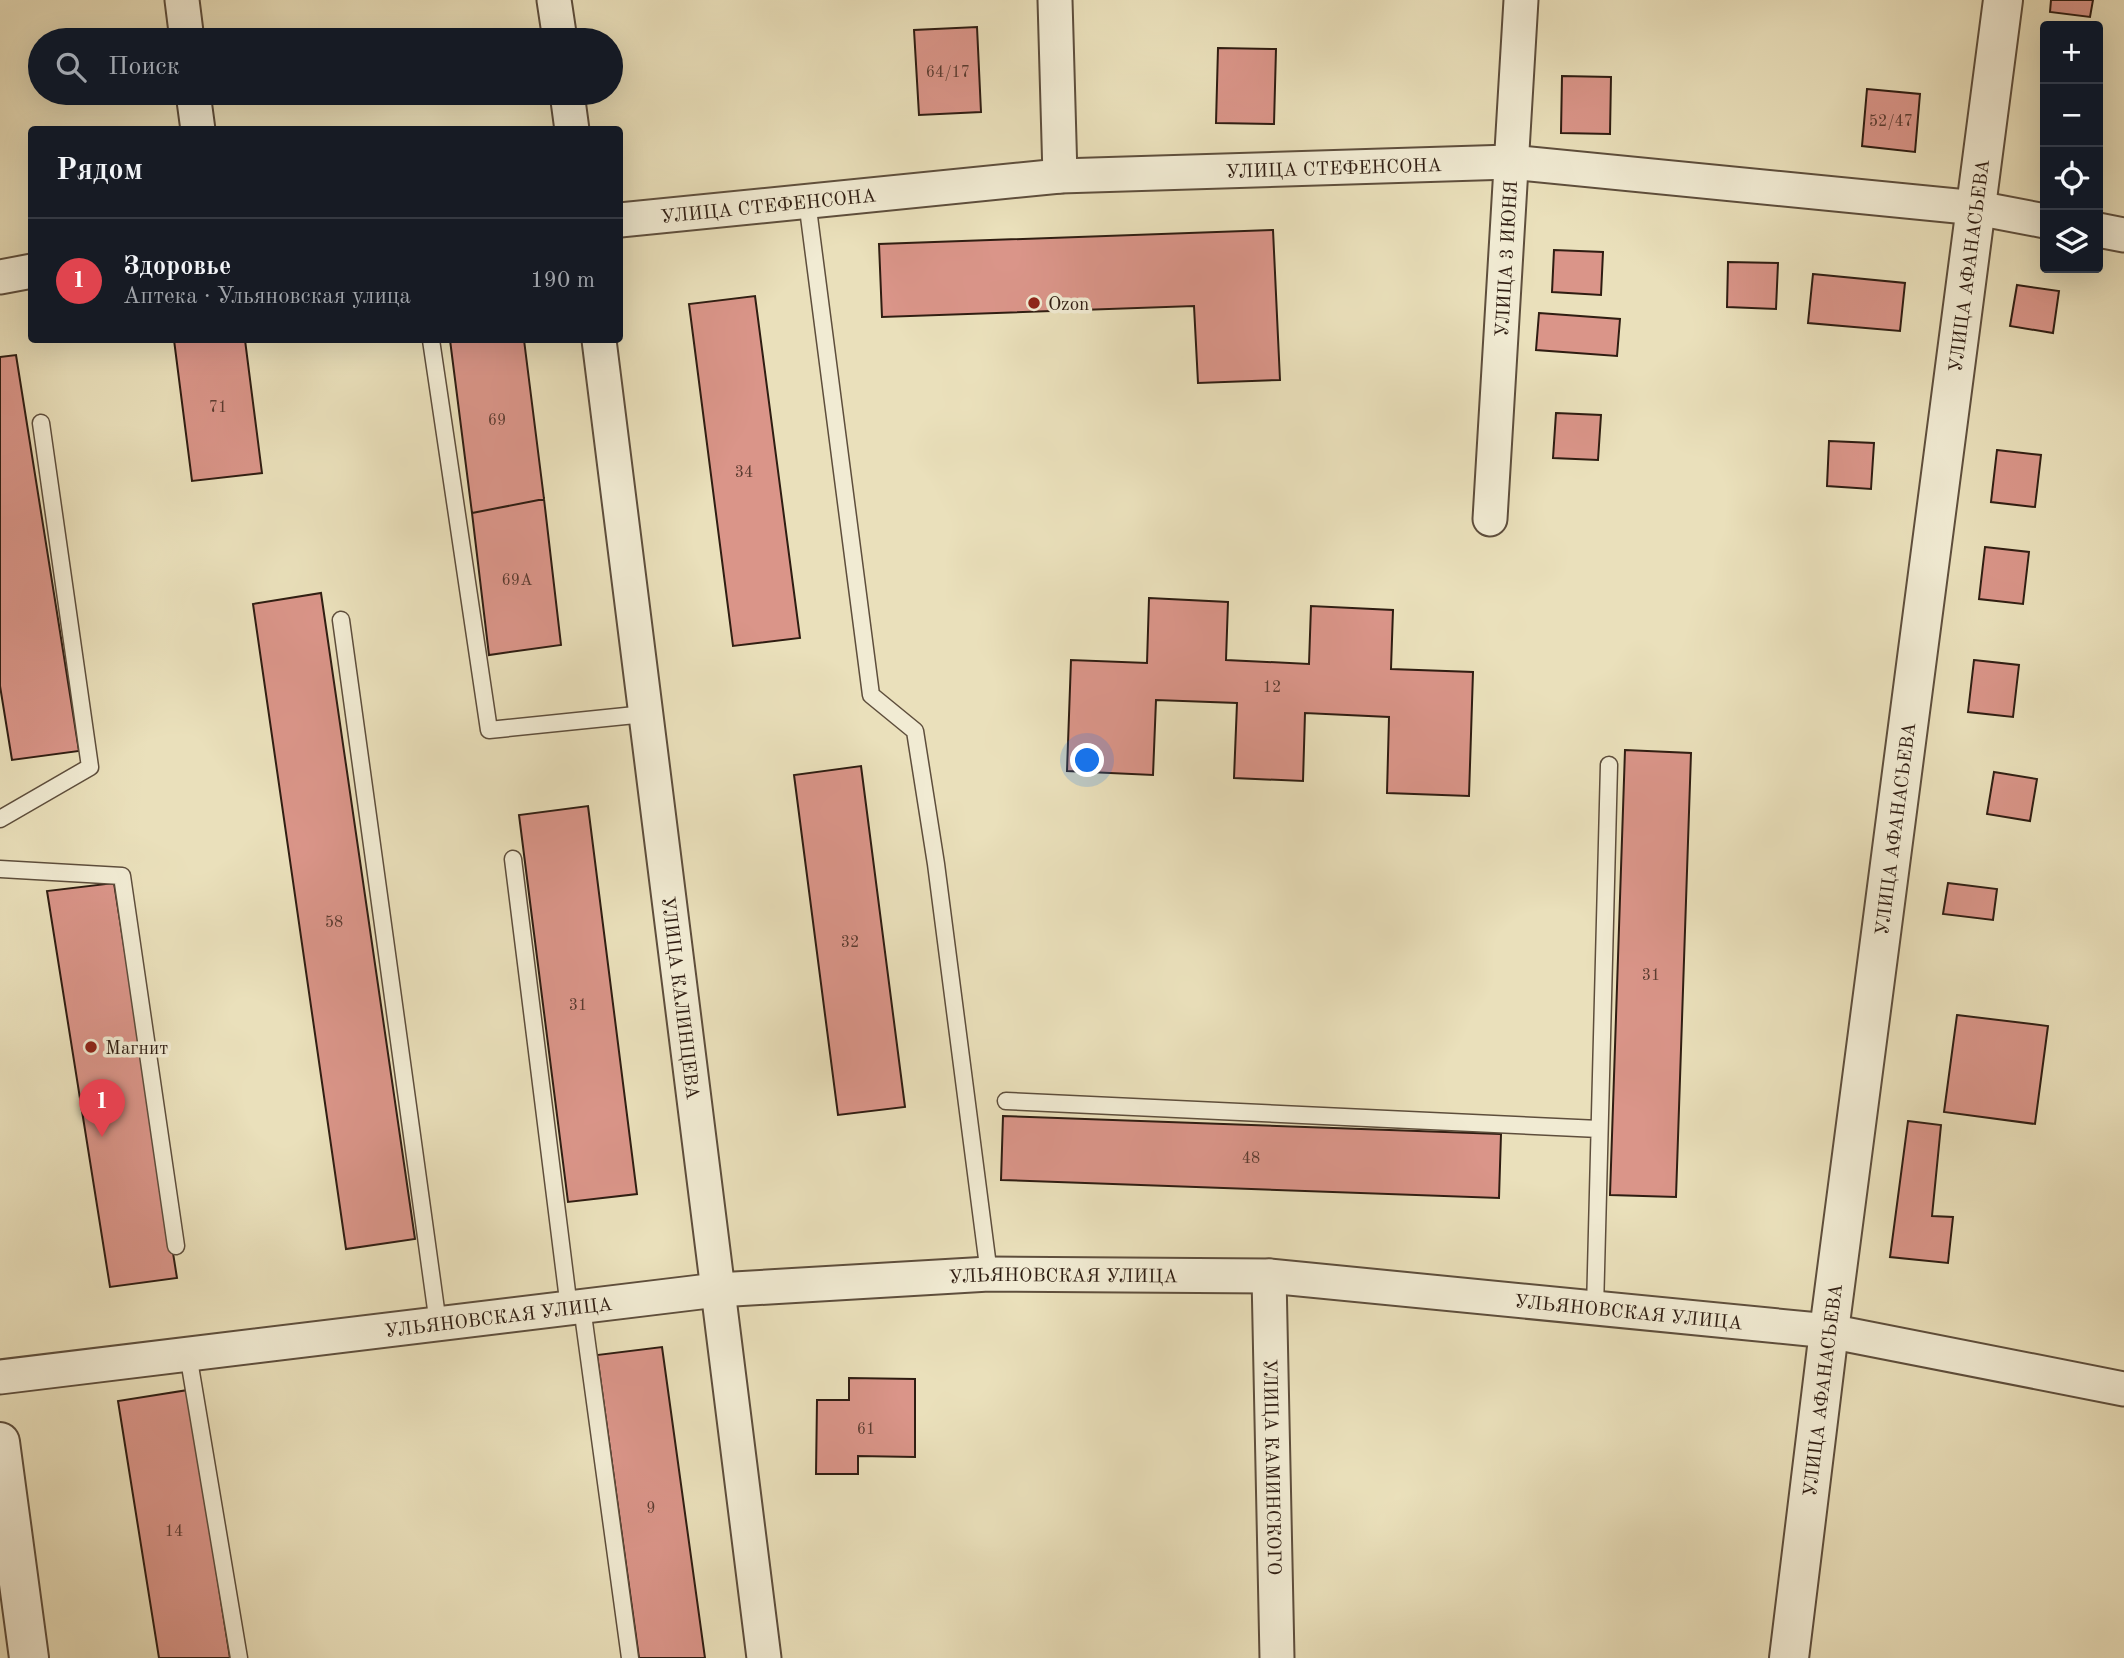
<!DOCTYPE html>
<html lang="ru">
<head>
<meta charset="utf-8">
<style>
	body { margin:0; font-family:"Old Standard TT",serif; background:#242831; color:#f1f3f6 }
	.controls { position:absolute; right:21px; top:21px; display:grid; overflow:hidden; border-radius:7px; box-shadow:0 7px 28px #0002 }
	.controls button { width:63px; height:63px; display:grid; place-items:center; padding:0; border:0; border-bottom:2px solid #363941; background:#171b24; color:#f1f3f6; font:35px sans-serif }
	.you { position:absolute; left:1088px; top:761px; width:24px; height:24px; margin:-18px; border:5px solid #fff; border-radius:50%; background:#1a73e8; box-shadow:0 0 0 10px #1a73e833 }
	.badge { display:grid; place-items:center; width:46px; height:46px; border-radius:50%; background:#7c3aed; color:#fff; font-size:23px; font-weight:700 }
	.pin { position:absolute; translate:-50% -58px; filter:drop-shadow(0 2px 4px #0008) }
	.pin::after { content:''; position:absolute; top:37px; width:24px; height:21px; background:inherit; clip-path:polygon(0 0,100% 0,50% 100%) }
	.list { margin:0; padding:0; list-style:none }
	h2 { display:flex; justify-content:space-between; align-items:center; height:91px; margin:0; padding:0 28px; font-size:30px }
	h2 small { font-size:23px; font-weight:400; color:#9ea1a6 }
	.list li { display:grid; grid-template-columns:46px 1fr auto; gap:21px; align-items:center; box-sizing:border-box; height:126px; padding:0 28px; border-top:2px solid #363941 }
	.list b { display:block; font-size:26px; white-space:nowrap }
	.list p { margin:0; font-size:23px; white-space:nowrap; color:#9ea1a6 }
	.list em { font-size:23px; font-style:normal; color:#9ea1a6 }
	.icon { flex:none; width:38px; height:38px; fill:none; stroke:currentColor; stroke-width:2; stroke-linecap:round; stroke-linejoin:round }
	.map { position:relative; flex:none; width:2124px; height:1658px; overflow:hidden }
	.search { position:absolute; background:#171b24; box-shadow:0 7px 28px #0002; left:28px; top:28px; width:595px; height:77px; display:flex; align-items:center; gap:18px; box-sizing:border-box; padding:0 24px; border-radius:38px; color:#9ea1a6; font-size:26px }
	.panel { position:absolute; background:#171b24; box-shadow:0 7px 28px #0002; left:28px; top:126px; width:595px; height:217px; border-radius:7px }
	.map>svg:first-child { display:block }
	.building { fill:#da9589; stroke:#2f1d12; stroke-width:2 }
	.lines { fill:none; stroke-linecap:round; stroke-linejoin:round }
	.service-casing { stroke:#5e4e3c; stroke-width:19 }
	.minor-casing { stroke:#5e4e3c; stroke-width:37 }
	.tertiary-casing { stroke:#5e4e3c; stroke-width:42 }
	.service { stroke:#f1ebd3; stroke-width:16 }
	.minor { stroke:#f1ebd3; stroke-width:33 }
	.tertiary { stroke:#f1ebd3; stroke-width:38 }
	.poi-dot { fill:#8f2418; stroke:#f1ebd3; stroke-width:2.5 }
	.labels { text-anchor:middle; stroke-width:7; stroke-linejoin:round; paint-order:stroke }
	.number-label { font-size:16px; fill:#5a3b30 }
	.street-label { font-size:19px; fill:#2f1d12; stroke:#f1ebd3 }
	.poi-label { font-size:19px; fill:#2f1d12; stroke:#f1ebd3; text-anchor:start }
</style>
</head>
<body>
<div class="map">
<svg width="2124" height="1658" viewBox="0 0 2124 1658">
	<rect width="100%" height="100%" fill="#eae0bb"/>
	<filter id="stains"><feTurbulence type="fractalNoise" baseFrequency=".00286" numOctaves="4"/><feColorMatrix values="0 0 0 0 .2 0 0 0 0 .09 0 0 0 0 .02 0 0 0 .5 -.17"/></filter>
	<radialGradient id="worn" r=".72"><stop offset=".6" stop-color="#630" stop-opacity="0"/><stop offset="1" stop-color="#630" stop-opacity=".3"/></radialGradient>
	<path class="building" d="M2051,0H2093L2090,17L2050,12Z
		M977,27L981,112L919,115L914,30Z
		M1218,48L1276,49L1274,124L1216,123Z
		M1562,76L1611,77L1610,134L1561,133Z
		M1867,89L1920,94L1915,152L1862,146Z
		M1273,230L1280,380L1198,383L1194,306L882,317L879,244Z
		M1554,250L1603,252L1601,295L1552,292Z
		M1728,262L1778,263L1776,309L1727,307Z
		M1813,274L1905,283L1900,331L1808,323Z
		M2017,285L2059,291L2053,333L2010,326Z
		M755,296L800,638L733,646L689,304Z
		M1539,313L1620,319L1617,356L1536,350Z
		M174,340H245L262,473L192,481Z
		M450,340H524L544,499L472,513Z
		M16,355L79,751L12,760L0,686V357Z
		M1556,413L1601,415L1598,460L1553,458Z
		M1829,441L1874,443L1871,489L1827,486Z
		M1997,450L2041,455L2035,507L1991,502Z
		M544,499L561,645L489,655L472,513Z
		M1985,547L2029,552L2023,604L1979,599Z
		M321,593L415,1239L346,1249L253,604Z
		M1149,598L1228,602L1226,660L1309,664L1311,606L1393,610L1391,669L1473,672L1469,796L1387,793L1389,717L1305,713L1303,781L1234,778L1237,703L1156,700L1153,775L1067,771L1071,660L1147,663Z
		M1974,660L2019,665L2013,717L1968,712Z
		M1625,750L1691,753L1676,1197L1610,1195Z
		M861,766L905,1107L838,1115L794,775Z
		M1994,772L2037,779L2030,821L1987,814Z
		M588,806L637,1194L568,1202L519,815Z
		M114,883L177,1278L110,1287L47,891Z
		M1948,883L1997,889L1993,920L1943,914Z
		M1957,1015L2048,1026L2035,1124L1944,1112Z
		M1003,1116L1501,1134L1499,1198L1001,1180Z
		M1908,1121L1941,1125L1932,1216L1953,1217L1948,1263L1890,1257Z
		M662,1347L705,1658H639L597,1355Z
		M849,1378L915,1379V1457L858,1456V1474H816L817,1400H849Z
		M188,1390L230,1658H159L118,1401Z"/>
	<g class="lines">
		<g class="service-casing">
			<path id="service" d="M807,201L871,695L915,731L936,864L989,1274
				M431,340L489,730L645,714
				M341,620L438,1324
				M0,819L90,767L41,423
				M513,859L569,1308
				M0,869L122,876L176,1246
				M1006,1101L1599,1129
				M582,1307L630,1658
				M1595,1309L1609,765
				M188,1354L239,1658"/>
		</g>
		<g class="minor-casing">
			<g id="minor">
				<path d="M182,0L187,40"/>
				<path d="M554,0L560,40"/>
				<path d="M1055,0L1060,176"/>
				<path d="M193,93L198,130"/>
				<path d="M567,93L572,130"/>
				<path id="s1" d="M620,220L1060,176L1510,162L1977,208L2045,221"/>
				<path d="M2098,230L2124,235"/>
				<path d="M0,277L32,271"/>
				<path id="s2" d="M599,340L764,1658"/>
				<path id="s3" d="M1490,519L1521,0"/>
				<path id="s4" d="M1269,1276L1277,1658"/>
				<path id="s5" d="M0,1377L717,1290L989,1274L1269,1276L1829,1331L2124,1389"/>
			</g>
		</g>
		<g class="tertiary-casing">
			<g id="tertiary">
				<path d="M0,1442L29,1658"/>
				<path id="s6" d="M1789,1658L1829,1331L2003,0"/>
			</g>
		</g>
		<use href="#service" class="service"/>
		<use href="#minor" class="minor"/>
		<use href="#tertiary" class="tertiary"/>
	</g>
	<g class="poi-dot">
		<circle cx="1034" cy="303" r="7"/>
		<circle cx="91" cy="1047" r="7"/>
	</g>
	<g class="labels">
		<g class="number-label">
			<text x="948" y="77">64/17</text>
			<text x="1891" y="126">52/47</text>
			<text x="218" y="412">71</text>
			<text x="497" y="425">69</text>
			<text x="744" y="477">34</text>
			<text x="517" y="585">69А</text>
			<text x="1272" y="692">12</text>
			<text x="334" y="927">58</text>
			<text x="850" y="947">32</text>
			<text x="1651" y="980">31</text>
			<text x="578" y="1010">31</text>
			<text x="1251" y="1163">48</text>
			<text x="866" y="1434">61</text>
			<text x="651" y="1513">9</text>
			<text x="174" y="1536">14</text>
		</g>
		<g class="street-label">
			<text dy="7" stroke="none"><textPath href="#s1" startOffset="716">УЛИЦА СТЕФЕНСОНА</textPath></text>
			<text dy="7" stroke="none"><textPath href="#s1" startOffset="149">УЛИЦА СТЕФЕНСОНА</textPath></text>
			<text dy="7" stroke="none"><textPath href="#s3" startOffset="261">УЛИЦА 3 ИЮНЯ</textPath></text>
			<text dy="7" stroke="none"><textPath href="#s6" startOffset="1404">УЛИЦА АФАНАСЬЕВА</textPath></text>
			<text dy="7" stroke="none"><textPath href="#s6" startOffset="836">УЛИЦА АФАНАСЬЕВА</textPath></text>
			<text dy="7" stroke="none"><textPath href="#s2" startOffset="663">УЛИЦА КАЛИНЦЕВА</textPath></text>
			<text dy="7" stroke="none"><textPath href="#s5" startOffset="1069">УЛЬЯНОВСКАЯ УЛИЦА</textPath></text>
			<text dy="7" stroke="none"><textPath href="#s5" startOffset="1636">УЛЬЯНОВСКАЯ УЛИЦА</textPath></text>
			<text dy="7" stroke="none"><textPath href="#s5" startOffset="502">УЛЬЯНОВСКАЯ УЛИЦА</textPath></text>
			<text dy="7" stroke="none"><textPath href="#s6" startOffset="270">УЛИЦА АФАНАСЬЕВА</textPath></text>
			<text dy="7" stroke="none"><textPath href="#s4" startOffset="191">УЛИЦА КАМИНСКОГО</textPath></text>
		</g>
		<g class="poi-label">
			<text x="1048" y="310">Ozon</text>
			<text x="105" y="1054">Магнит</text>
		</g>
	</g>
	<rect width="100%" height="100%" filter="url(#stains)"/>
	<rect width="100%" height="100%" fill="url(#worn)"/>
</svg>
<div class="controls">
<button>+</button>
<button>−</button>
<button><svg class="icon" aria-label="locate" viewBox="0 0 24 24"><circle cx="12" cy="12" r="6"/><path d="M12 2v4M12 18v4M2 12h4M18 12h4"/></svg></button>
<button><svg class="icon" aria-label="layers" viewBox="0 0 24 24"><path d="M12 4l9 5-9 5-9-5zM3 14l9 5 9-5"/></svg></button>
</div>
<div class="you"></div>
<div class="pin badge" style="left:102px;top:1137px;background:#e0444e">1</div>
<div class="search"><svg class="icon" aria-label="search" viewBox="0 0 24 24"><circle cx="10" cy="10" r="6"/><path d="M15 15l6 6"/></svg>Поиск</div>
<section class="panel">
<h2>Рядом<small></small></h2>
<ul class="list">
<li><span class="badge" style="background:#e0444e">1</span><div><b>Здоровье</b><p>Аптека · Ульяновская улица</p></div><em>190 m</em></li>
</ul>
</section>
</div>
</body>
</html>
